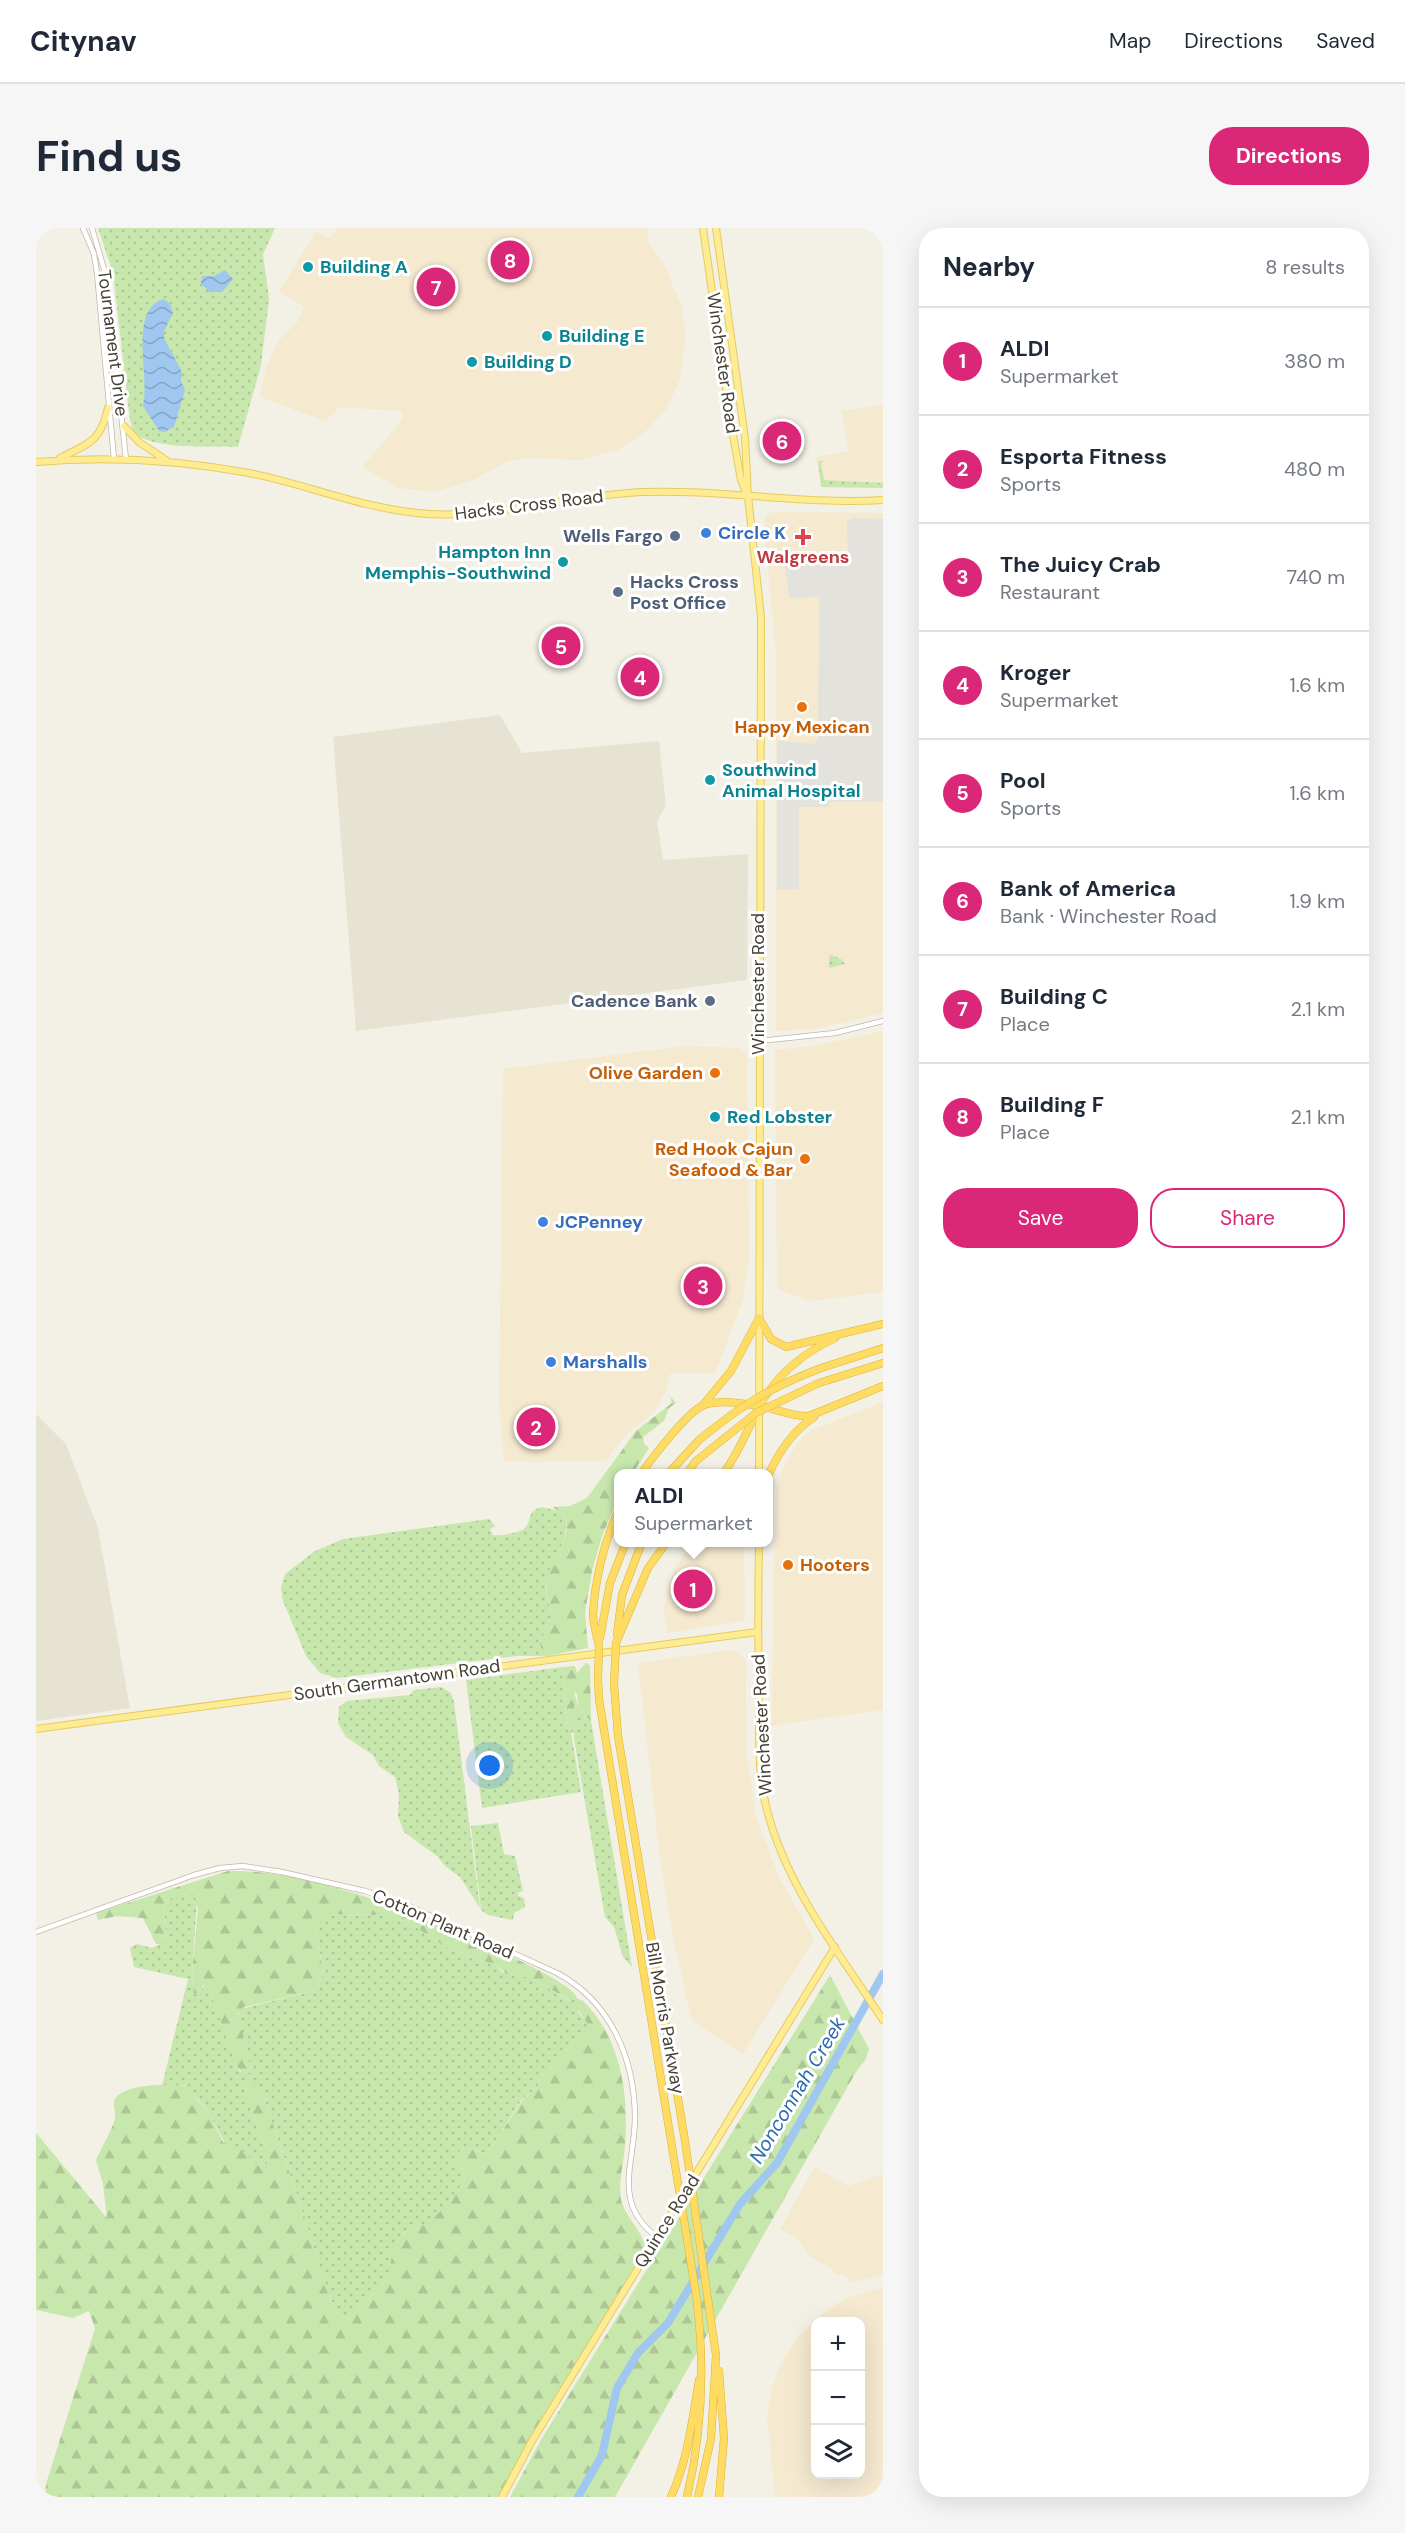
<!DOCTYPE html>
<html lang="en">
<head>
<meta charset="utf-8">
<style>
	body { margin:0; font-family:"DM Sans",sans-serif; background:#f6f6f7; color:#1f2937 }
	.controls { position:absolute; right:18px; bottom:18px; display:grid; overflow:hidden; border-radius:12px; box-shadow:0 6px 24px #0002 }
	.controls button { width:54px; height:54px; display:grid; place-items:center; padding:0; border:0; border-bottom:2px solid #e0e1e3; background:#fff; color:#1f2937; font:30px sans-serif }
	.you { position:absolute; left:454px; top:1538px; width:21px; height:21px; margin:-15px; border:4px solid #fff; border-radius:50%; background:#1a73e8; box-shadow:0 0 0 9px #1a73e833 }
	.badge { display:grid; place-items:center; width:39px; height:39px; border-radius:50%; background:#db2777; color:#fff; font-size:20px; font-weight:700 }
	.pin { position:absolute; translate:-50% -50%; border:3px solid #fff; box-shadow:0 2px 6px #0006 }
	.popup { position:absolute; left:578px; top:1241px; width:159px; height:78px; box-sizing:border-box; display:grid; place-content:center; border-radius:12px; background:#fff; filter:drop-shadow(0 2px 4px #0005); font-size:20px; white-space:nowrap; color:#747a83 }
	.popup b { font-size:22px; color:#1f2937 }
	.popup::after { content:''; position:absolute; left:50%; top:100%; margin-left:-12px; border:12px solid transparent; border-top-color:#fff }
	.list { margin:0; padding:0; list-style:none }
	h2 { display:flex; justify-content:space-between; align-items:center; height:78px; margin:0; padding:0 24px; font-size:26px }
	h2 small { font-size:20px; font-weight:400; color:#747a83 }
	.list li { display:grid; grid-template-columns:39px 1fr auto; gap:18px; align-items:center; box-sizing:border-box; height:108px; padding:0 24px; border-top:2px solid #e0e1e3 }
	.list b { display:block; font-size:22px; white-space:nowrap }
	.list p { margin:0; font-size:20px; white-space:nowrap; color:#747a83 }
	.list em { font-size:20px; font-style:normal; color:#747a83 }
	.actions { display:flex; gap:12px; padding:18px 24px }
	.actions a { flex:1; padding:14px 0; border:2px solid #db2777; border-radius:24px; text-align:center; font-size:21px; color:#db2777 }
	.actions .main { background:#db2777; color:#fff }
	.icon { flex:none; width:33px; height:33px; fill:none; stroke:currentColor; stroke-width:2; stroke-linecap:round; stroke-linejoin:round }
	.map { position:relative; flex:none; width:847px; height:2269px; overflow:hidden; border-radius:24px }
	header { display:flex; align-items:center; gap:36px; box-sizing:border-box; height:84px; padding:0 30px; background:#fff; border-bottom:2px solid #e0e1e3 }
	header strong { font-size:28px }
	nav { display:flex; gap:33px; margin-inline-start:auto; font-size:21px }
	.intro { display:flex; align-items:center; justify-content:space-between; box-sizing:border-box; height:144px; padding:0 36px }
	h1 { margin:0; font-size:42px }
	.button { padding:15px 27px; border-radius:24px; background:#db2777; color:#fff; font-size:21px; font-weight:700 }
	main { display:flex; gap:36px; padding:0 36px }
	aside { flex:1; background:#fff; border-radius:24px; box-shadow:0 6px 24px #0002 }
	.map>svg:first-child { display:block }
	.residential { fill:#e7e3d3 }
	.commercial { fill:#f5e9d0; fill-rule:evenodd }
	.grass { fill:url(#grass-dots) }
	.forest { fill:url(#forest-firs) }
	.parking { fill:#e3e2dd }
	.water { fill:url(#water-waves) }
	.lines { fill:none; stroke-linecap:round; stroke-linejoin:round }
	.river { stroke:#a0c7f0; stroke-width:8 }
	.minor-casing { stroke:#beb9a8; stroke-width:6 }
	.major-casing { stroke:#e4cb62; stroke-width:8 }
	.highway-casing { stroke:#deb234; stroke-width:8 }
	.minor { stroke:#fff; stroke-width:4.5 }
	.major { stroke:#ffec92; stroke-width:6 }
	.highway { stroke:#fedc64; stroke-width:7 }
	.highway-bridge-casing { stroke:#deb234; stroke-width:8; stroke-linecap:butt }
	.highway-bridge { stroke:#fedc64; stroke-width:7 }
	.culture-dot { fill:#0f9aa8; stroke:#fff; stroke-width:2 }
	.shop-dot { fill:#3f7fe0; stroke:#fff; stroke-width:2 }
	.service-dot { fill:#5c6f8a; stroke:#fff; stroke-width:2 }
	.health-dot { fill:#e0444e; stroke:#fff; stroke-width:2 }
	.food-dot { fill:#e8710a; stroke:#fff; stroke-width:2 }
	.labels { text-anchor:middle; stroke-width:6; stroke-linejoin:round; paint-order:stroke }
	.culture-label { font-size:18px; font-weight:bold; fill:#0d838f; stroke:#fff; text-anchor:start }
	.street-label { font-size:18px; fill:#454035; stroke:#fff }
	.shop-label { font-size:18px; font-weight:bold; fill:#366cbe; stroke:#fff; text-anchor:start }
	.service-label { font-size:18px; font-weight:bold; fill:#4e5e75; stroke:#fff; text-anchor:end }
	.health-label { font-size:18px; font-weight:bold; fill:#be3a42; stroke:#fff }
	.food-label { font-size:18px; font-weight:bold; fill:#c56008; stroke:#fff; text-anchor:end }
	.water-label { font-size:20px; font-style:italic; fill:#2d6bb1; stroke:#fff }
</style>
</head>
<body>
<header>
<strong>Citynav</strong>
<nav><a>Map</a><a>Directions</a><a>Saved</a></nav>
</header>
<div class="intro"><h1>Find us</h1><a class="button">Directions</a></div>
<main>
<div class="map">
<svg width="847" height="2269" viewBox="0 0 847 2269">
	<defs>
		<pattern id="grass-dots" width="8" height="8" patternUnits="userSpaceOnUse" patternTransform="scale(1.5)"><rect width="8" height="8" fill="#c7e7ad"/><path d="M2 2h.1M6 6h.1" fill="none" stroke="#acc795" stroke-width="1.8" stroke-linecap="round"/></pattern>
		<pattern id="forest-firs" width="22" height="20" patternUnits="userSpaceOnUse" patternTransform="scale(1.5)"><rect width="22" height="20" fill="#c7e7ad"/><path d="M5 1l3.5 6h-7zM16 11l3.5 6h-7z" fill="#acc795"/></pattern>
		<pattern id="water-waves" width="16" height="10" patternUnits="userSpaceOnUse" patternTransform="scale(1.5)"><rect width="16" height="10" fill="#a0c7f0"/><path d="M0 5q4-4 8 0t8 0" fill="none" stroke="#84a3c3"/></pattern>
	</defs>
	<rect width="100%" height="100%" fill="#f3f0e5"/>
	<path class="residential" d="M464,487L486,525L623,513L630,577L621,594L627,632L712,626L711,752L320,803L297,509Z
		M0,1186L30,1216L62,1300L94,1480L0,1493Z"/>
	<path class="commercial" d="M302,0H611L612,14L628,36L646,80L650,108L644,151L630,182L608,205L584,221L544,232L491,230L472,233L437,252L399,264L362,260L326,239L366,192L367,183L304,179L289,193L224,169L230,140L242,113L262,93L268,79L243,63L280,4L294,10Z
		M847,177V260L785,259L780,229L812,223L806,183Z
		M742,284L847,285V785L779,801L740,803V426L728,301L729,289L733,285Z
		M847,803V1064L773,1073L741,1061L739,822L779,818Z
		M650,818L704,820L711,826L713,1030L707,1071L679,1146H634L629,1165L619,1183L589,1208L570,1233L468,1234L463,1177L467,841Z
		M847,1174V1482L735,1498L740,1261L749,1235L762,1214L776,1202Z
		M657,1315H708L709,1392L631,1405L627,1381L639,1339Z
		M695,1422L704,1426L710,1433V1523L720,1589L743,1649L778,1711L707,1826L656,1793L637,1710L623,1622L602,1435Z
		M778,1939L813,1958L847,1946V2047L814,2055L813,2050L806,2046L799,2047L795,2040L773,2028L762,2011L744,2001Z
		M847,2060V2269H739L731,2188L735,2163L745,2135L762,2109L787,2085L811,2070ZM780,2094H824V2246H780Z"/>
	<path class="grass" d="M62,0H239L227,26L233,71L225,137L202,219C178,218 116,222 99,205C96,202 95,195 94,192L77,45Z
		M782,233H789L785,235L788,252L847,255V260L785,259Z
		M795,727L805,731L809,736L793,740V728Z
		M506,1279C513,1282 521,1280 527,1287C540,1303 511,1339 510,1358C510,1369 513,1376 517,1386L504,1414L512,1428H481L301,1450L284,1445L270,1428L247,1373L245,1360L249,1346L279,1323L307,1311L453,1291L459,1298L454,1301L457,1307C462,1308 485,1305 489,1300C497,1292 490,1283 506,1279Z
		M526,1439L531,1499L535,1504L545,1564L446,1580L430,1452Z
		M405,1459L415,1465L418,1474L444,1680L424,1649L409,1638L401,1628L368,1604L362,1588L363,1566L359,1549L343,1538L337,1527L310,1509L302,1495L303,1479L311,1473L374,1467L378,1462Z
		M538,1463L542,1480L555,1493L596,1739L587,1729L578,1699L569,1689L538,1511Z
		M462,1595L468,1626L479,1628L487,1663L483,1664L482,1668L488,1670L489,1679L478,1685L477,1692L452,1687L445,1682L435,1598Z
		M139,1668H159L161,1672L156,1746L158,1765L164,1763L169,1756L172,1759L204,1844L215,1841L202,1790L204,1781L280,1762L287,1746L280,1695L290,1686L345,1687L372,1694L410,1719L442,1732L458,1735L466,1744L495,1750L534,1773L541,1770L544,1772L542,1784L555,1799L538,1813L530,1827L507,1847L501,1860L486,1871L452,1925L448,1926L440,1922L420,1931L429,1950C422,1965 408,1984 394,1994C385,2000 373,1999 365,2008C353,2022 358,2037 352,2051L313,2091L302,2086L289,2059L269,1990L228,1870L209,1856L210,1869L232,1927L231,1936L223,1938C208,1930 209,1922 190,1917L172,1883L149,1857L126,1858L152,1751L98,1739L94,1720L101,1716L116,1720L130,1713L128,1684L131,1673Z"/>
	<path class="forest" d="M634,1168L640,1175L633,1180L628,1193L607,1209L608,1216L613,1220L597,1245L582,1246V1271L566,1308L556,1343L549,1385L552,1420L512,1428L505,1420L504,1414L517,1386C512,1374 509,1363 511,1350C514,1331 539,1307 528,1288C525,1284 520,1282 517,1279L534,1278L551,1270L600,1203L636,1175Z
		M550,1435L554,1437L555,1493L542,1480L541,1466L538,1463V1505L532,1503L531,1499L526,1439L539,1438L541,1445Z
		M192,1643C233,1642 275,1652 314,1664C346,1672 535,1747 541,1770L535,1773L495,1750L471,1746L457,1735L442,1732L410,1719L372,1694L345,1687L290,1686L280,1695L287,1746L280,1762L208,1779L202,1785L215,1841V1844L208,1847L201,1838L172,1759L168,1756L161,1767L158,1765L156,1746L162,1681L159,1668H139L131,1673L128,1684L130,1713L126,1716H120L107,1690L81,1688L62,1692L60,1685Z
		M794,1747L833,1821L830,1831L820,1844L579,2269H474L506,2210Z
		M546,1772C585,1809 593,1866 589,1917C588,1935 582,1954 585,1972C589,1989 609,2006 609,2020L465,2269H9L10,2256L59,2100L53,2083L37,2090L0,2082V1905L71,1990L67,1956L60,1932C64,1923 79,1896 79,1890C80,1883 76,1877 79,1871C88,1855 139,1855 155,1859L161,1872L172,1883L187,1914L205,1921L223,1938L231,1936L232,1927L210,1869L209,1856L216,1852L228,1870L269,1990L289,2059L302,2086L313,2091L352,2051L358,2015L371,2003L395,1993L416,1971L429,1950L420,1931L423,1923L433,1920L448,1926L452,1925L487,1871L501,1860L507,1847L530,1827L538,1813L554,1799L540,1779L542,1773Z"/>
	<path class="parking" d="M816,290L847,291V574H794L792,579H763V661L741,662V513L778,516L782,511L783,369L753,370L749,338L802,330L812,332L811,294Z"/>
	<path class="water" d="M189,42L197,51L186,64H174L165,56L166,48H178Z
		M128,71L134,76L137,85L128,103V110L146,144L145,153L149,162L138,199L128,204L123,203L107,178C115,150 91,81 128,71Z"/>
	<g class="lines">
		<path class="river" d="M542,2269L566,2227L581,2160L602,2125L632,2095L704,1976L741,1935L847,1746"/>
		<g class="minor-casing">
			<path id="minor" d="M47,0L58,26L61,45L78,231
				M56,0L70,48L90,231
				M723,813L799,805L847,793
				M0,1704L158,1647L184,1640L207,1638L246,1644L329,1663L371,1677L521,1745C575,1774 599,1831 599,1891C598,1938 576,1975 621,2009"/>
		</g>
		<g class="major-casing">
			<path id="major" d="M667,0L694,190L705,252L710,265
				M680,0L709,210L712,268L725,389L723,1246
				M88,198L103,214L130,232
				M24,230C53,215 64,215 72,180
				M0,234C71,228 142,232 213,245C269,256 323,279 381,285C452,293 533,267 606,264C686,261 767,277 847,272
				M723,1314C722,1369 722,1423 723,1478C723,1513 722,1548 731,1582C751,1660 804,1726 847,1792
				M0,1501L721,1404
				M466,2269L496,2213L799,1719"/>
		</g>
		<g class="highway-casing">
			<path id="highway" d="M723,1090L735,1111L750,1119L847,1096
				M785,1140L847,1120
				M783,1155L847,1135
				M667,1177L695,1143L723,1090
				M605,1246C616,1230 652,1183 668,1177C682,1171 709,1176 724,1178C741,1181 756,1189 773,1188L847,1158
				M632,1246L663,1212
				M650,1246L660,1233
				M687,1246C702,1226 711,1203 722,1181C739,1148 767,1125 799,1110
				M732,1248C742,1225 757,1203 778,1189
				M581,1406L586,1367L606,1314
				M564,1410L574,1355L590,1314
				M580,1415L612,1340L631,1314
				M563,1418C561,1408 557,1396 557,1386C559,1352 568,1314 582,1284
				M562,1451L563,1471L638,1931
				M578,1456L582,1508L649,1913
				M683,2143L688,2210L683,2269
				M635,2269C652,2231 656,2193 663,2152
				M651,2269C667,2201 669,2134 660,2066
				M662,2269L675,2211L680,2127"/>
		</g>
		<use href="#minor" class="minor"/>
		<use href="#major" class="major"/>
		<use href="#highway" class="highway"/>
		<g class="highway-bridge-casing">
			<path id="highway-bridge" d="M663,1212C706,1177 733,1160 785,1140
				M660,1233L720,1185L783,1155
				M562,1451L563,1418
				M578,1456L580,1415
				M649,1913L680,2127
				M638,1931L660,2066"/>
		</g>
		<use href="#highway-bridge" class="highway-bridge"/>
	</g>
	<g class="culture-dot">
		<circle cx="272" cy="39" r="6"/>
		<circle cx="511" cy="108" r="6"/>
		<circle cx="436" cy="134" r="6"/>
		<circle cx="527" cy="334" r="6"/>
		<circle cx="674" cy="552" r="6"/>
		<circle cx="679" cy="889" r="6"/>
	</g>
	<g class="shop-dot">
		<circle cx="670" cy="305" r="6"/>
		<circle cx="507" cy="994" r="6"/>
		<circle cx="515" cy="1134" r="6"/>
	</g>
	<g class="service-dot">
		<circle cx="639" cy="308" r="6"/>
		<circle cx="582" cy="364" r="6"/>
		<circle cx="674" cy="773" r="6"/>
	</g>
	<path class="health-dot" d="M764 300h6v6h6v6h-6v6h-6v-6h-6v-6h6z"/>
	<g class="food-dot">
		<circle cx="766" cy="479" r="6"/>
		<circle cx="679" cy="845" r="6"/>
		<circle cx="769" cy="931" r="6"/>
		<circle cx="752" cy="1337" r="6"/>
	</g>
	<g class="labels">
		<g class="culture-label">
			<text x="284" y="45">Building A</text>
			<text x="523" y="114">Building E</text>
			<text x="448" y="140">Building D</text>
			<text x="515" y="330" text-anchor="end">Hampton Inn<tspan x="515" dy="21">Memphis-Southwind</tspan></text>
			<text x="686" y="548">Southwind<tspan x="686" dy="21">Animal Hospital</tspan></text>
			<text x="691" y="895">Red Lobster</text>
		</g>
		<g class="street-label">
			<text transform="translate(77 115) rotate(83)" y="6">Tournament Drive</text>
			<text transform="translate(687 135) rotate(82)" y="6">Winchester Road</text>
			<text transform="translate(493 277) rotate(-7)" y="6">Hacks Cross Road</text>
			<text transform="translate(722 756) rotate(-90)" y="6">Winchester Road</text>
			<text transform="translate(361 1452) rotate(-8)" y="6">South Germantown Road</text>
			<text transform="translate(726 1497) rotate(-93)" y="6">Winchester Road</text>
			<text transform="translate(407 1696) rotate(23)" y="6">Cotton Plant Road</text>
			<text transform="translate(629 1790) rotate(80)" y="6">Bill Morris Parkway</text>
			<text transform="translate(631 1993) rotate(-58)" y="6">Quince Road</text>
		</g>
		<g class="shop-label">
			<text x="682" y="311">Circle K</text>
			<text x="519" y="1000">JCPenney</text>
			<text x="527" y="1140">Marshalls</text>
		</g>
		<g class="service-label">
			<text x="627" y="314">Wells Fargo</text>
			<text x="594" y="360" text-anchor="start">Hacks Cross<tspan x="594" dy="21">Post Office</tspan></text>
			<text x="662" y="779">Cadence Bank</text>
		</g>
		<g class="health-label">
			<text x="767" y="335">Walgreens</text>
		</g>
		<g class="food-label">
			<text x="766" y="505" text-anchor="middle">Happy Mexican</text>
			<text x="667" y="851">Olive Garden</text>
			<text x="757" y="927">Red Hook Cajun<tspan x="757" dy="21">Seafood &amp; Bar</tspan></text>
			<text x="764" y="1343" text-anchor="start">Hooters</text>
		</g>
		<g class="water-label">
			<text transform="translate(761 1862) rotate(-59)" y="7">Nonconnah Creek</text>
		</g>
	</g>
</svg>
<div class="controls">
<button>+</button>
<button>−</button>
<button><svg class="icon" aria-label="layers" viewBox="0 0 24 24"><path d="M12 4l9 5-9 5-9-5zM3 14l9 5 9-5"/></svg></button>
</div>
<div class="you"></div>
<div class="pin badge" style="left:657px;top:1361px">1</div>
<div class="popup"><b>ALDI</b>Supermarket</div>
<div class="pin badge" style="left:500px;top:1199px">2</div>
<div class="pin badge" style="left:667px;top:1058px">3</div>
<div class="pin badge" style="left:604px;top:449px">4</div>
<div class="pin badge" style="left:525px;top:418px">5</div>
<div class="pin badge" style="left:746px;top:213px">6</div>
<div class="pin badge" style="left:400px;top:59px">7</div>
<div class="pin badge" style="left:474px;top:32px">8</div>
</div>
<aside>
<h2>Nearby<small>8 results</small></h2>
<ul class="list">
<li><span class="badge">1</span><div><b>ALDI</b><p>Supermarket</p></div><em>380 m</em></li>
<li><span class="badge">2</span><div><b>Esporta Fitness</b><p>Sports</p></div><em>480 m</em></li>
<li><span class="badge">3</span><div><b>The Juicy Crab</b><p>Restaurant</p></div><em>740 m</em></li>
<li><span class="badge">4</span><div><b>Kroger</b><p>Supermarket</p></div><em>1.6 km</em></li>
<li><span class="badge">5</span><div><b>Pool</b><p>Sports</p></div><em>1.6 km</em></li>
<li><span class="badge">6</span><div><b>Bank of America</b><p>Bank · Winchester Road</p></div><em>1.9 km</em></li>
<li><span class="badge">7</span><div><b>Building C</b><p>Place</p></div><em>2.1 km</em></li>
<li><span class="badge">8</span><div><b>Building F</b><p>Place</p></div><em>2.1 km</em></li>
</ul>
<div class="actions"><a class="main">Save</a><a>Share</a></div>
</aside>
</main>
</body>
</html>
